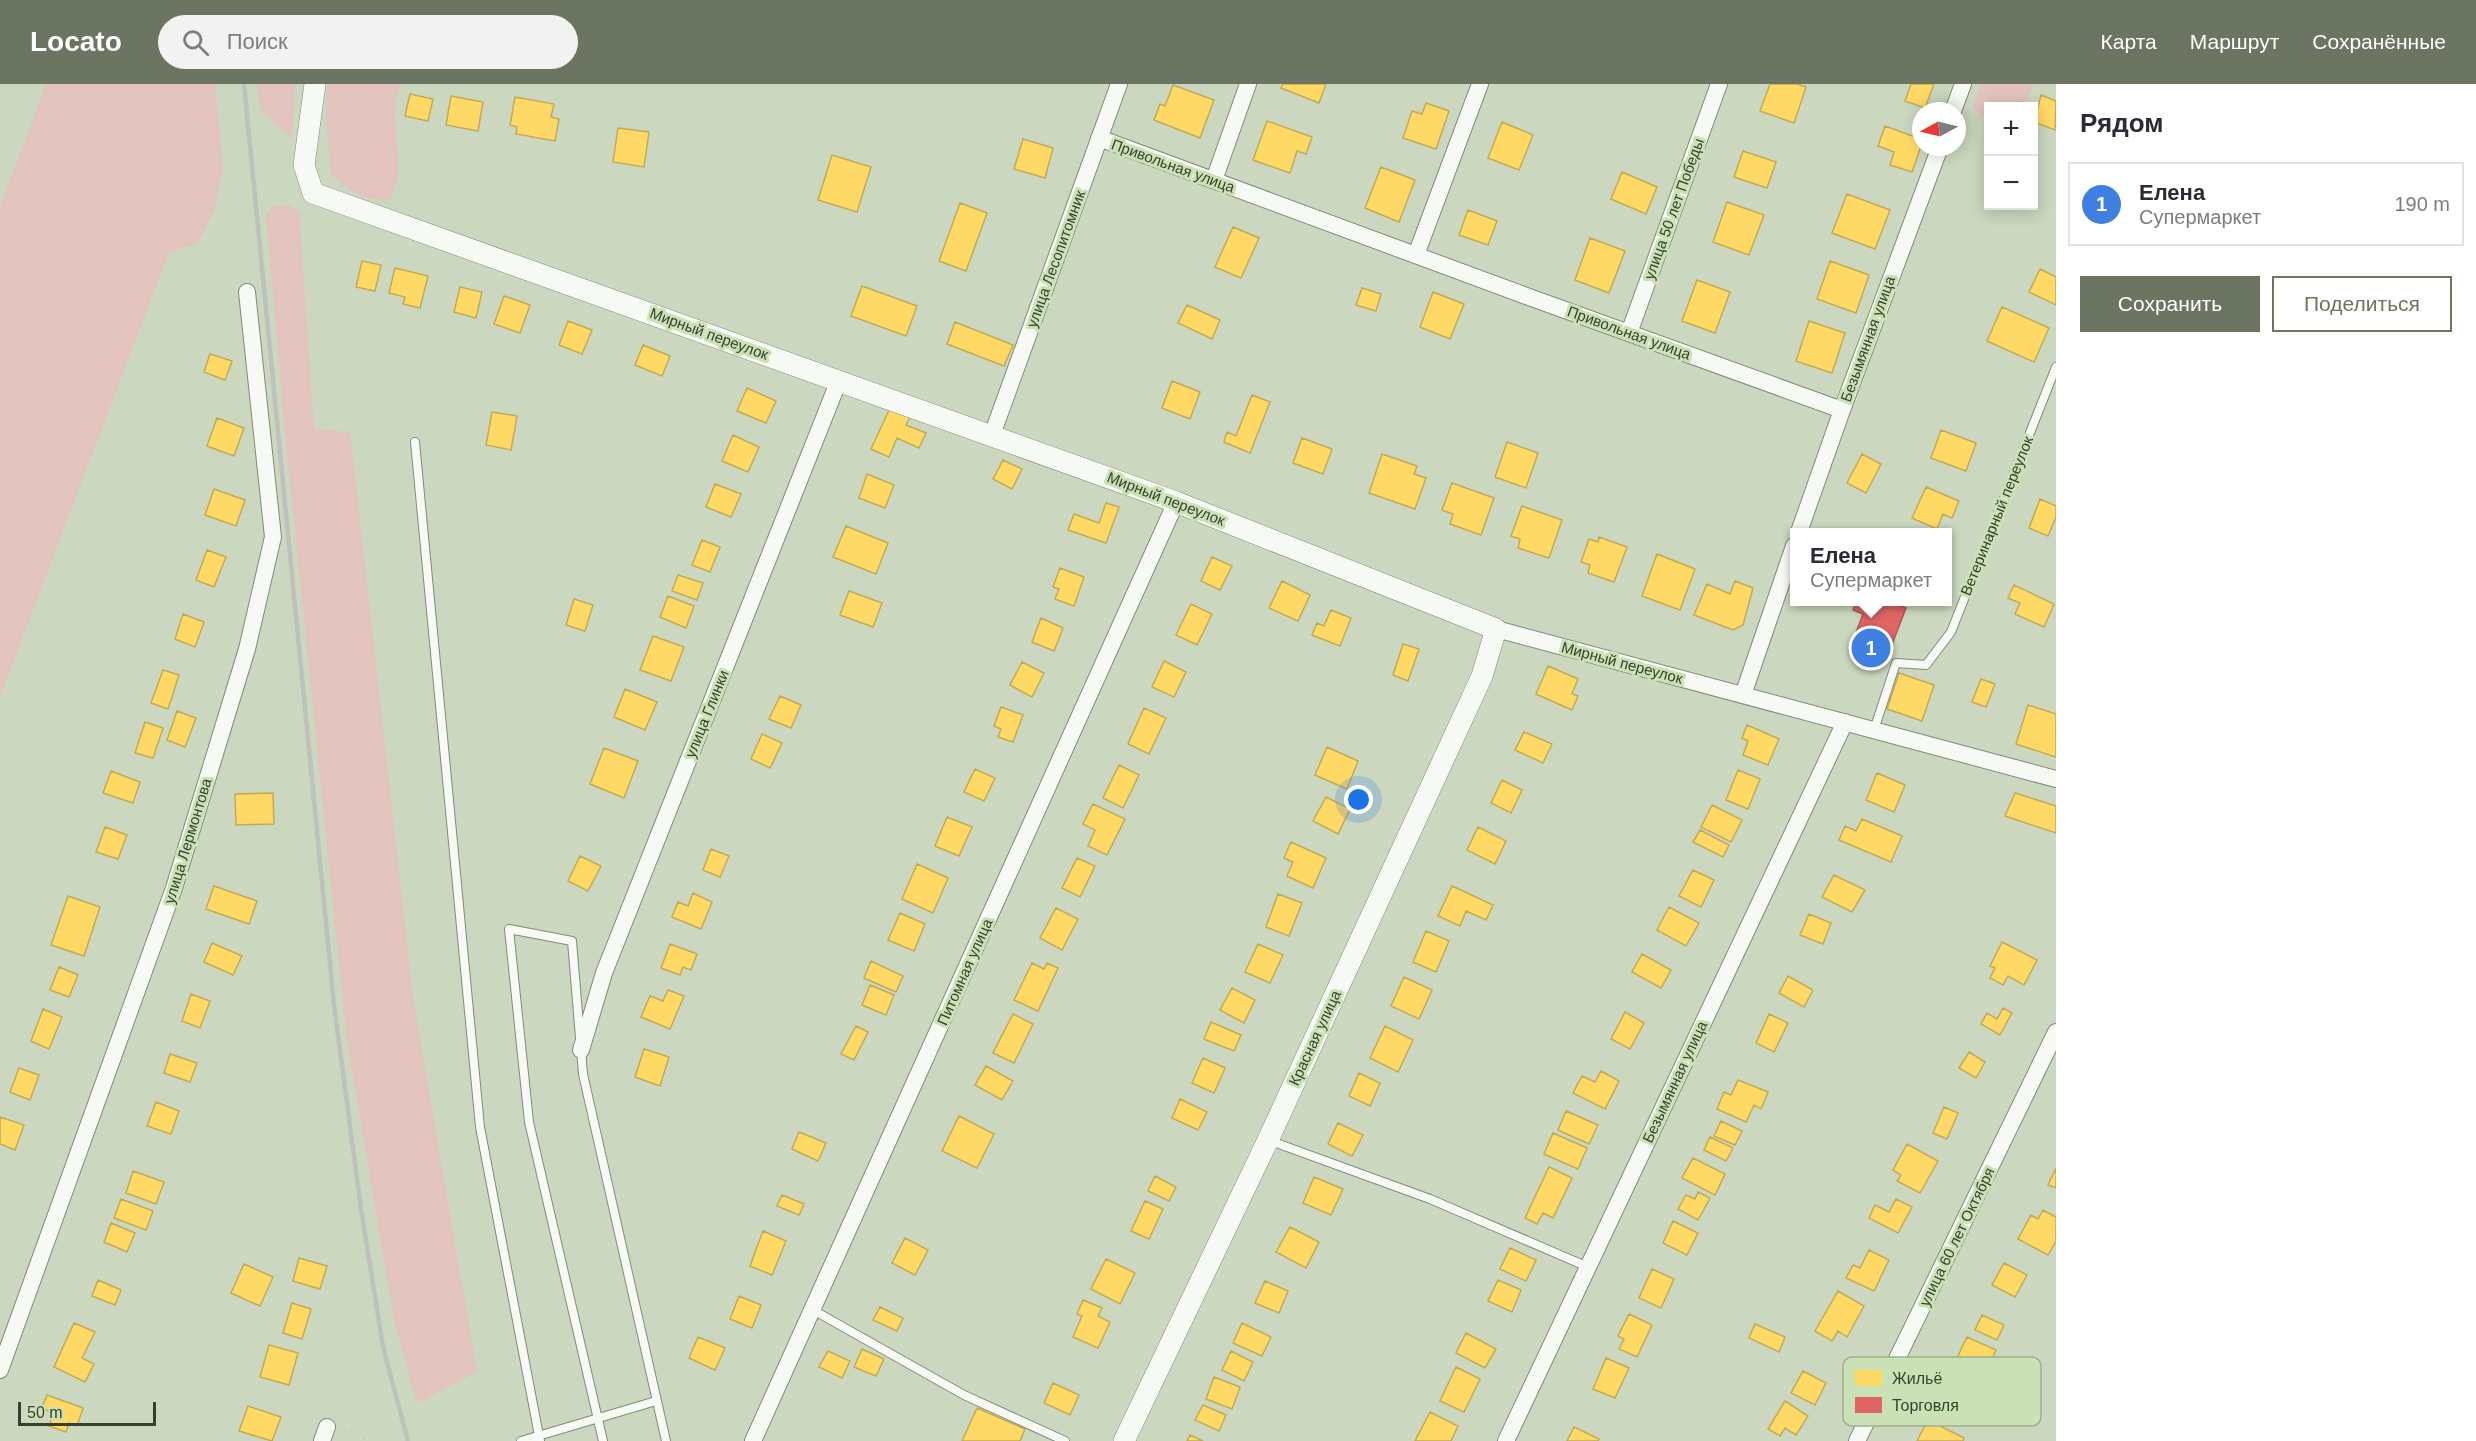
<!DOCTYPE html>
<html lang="ru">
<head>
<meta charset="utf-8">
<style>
	body { margin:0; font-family:Arial,sans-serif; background:#f2f2f3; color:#2b2b33 }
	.controls { position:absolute; right:18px; top:18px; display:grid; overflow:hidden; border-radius:0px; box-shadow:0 3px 15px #0003 }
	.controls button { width:54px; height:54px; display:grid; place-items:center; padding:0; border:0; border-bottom:2px solid #e1e1e2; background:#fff; color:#2b2b33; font:30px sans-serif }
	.compass { position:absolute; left:1912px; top:18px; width:54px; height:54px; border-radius:50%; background:#fff; box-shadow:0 3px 15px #0003; rotate:263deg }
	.scale { position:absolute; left:18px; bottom:15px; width:138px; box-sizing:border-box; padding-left:6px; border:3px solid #37402f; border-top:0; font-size:16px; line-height:21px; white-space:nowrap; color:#37402f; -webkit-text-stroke:4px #cae1b5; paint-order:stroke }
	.you { position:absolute; left:1359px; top:716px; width:21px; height:21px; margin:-15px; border:4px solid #fff; border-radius:50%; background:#1a73e8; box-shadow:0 0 0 9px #1a73e833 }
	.badge { display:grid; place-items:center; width:39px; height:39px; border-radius:50%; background:#6b7561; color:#fff; font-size:20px; font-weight:700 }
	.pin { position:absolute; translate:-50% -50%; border:3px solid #fff; box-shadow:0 2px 6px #0006 }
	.popup { position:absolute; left:1790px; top:444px; width:162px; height:78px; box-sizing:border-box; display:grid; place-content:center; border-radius:0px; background:#fff; filter:drop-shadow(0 2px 4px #0005); font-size:20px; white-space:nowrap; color:#7c7c81 }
	.popup b { font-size:22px; color:#2b2b33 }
	.popup::after { content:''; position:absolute; left:50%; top:100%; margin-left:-12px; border:12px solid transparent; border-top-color:#fff }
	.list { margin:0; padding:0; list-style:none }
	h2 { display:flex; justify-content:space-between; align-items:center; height:78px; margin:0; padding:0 24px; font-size:26px }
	h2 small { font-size:20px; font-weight:400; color:#7c7c81 }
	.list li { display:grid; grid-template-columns:39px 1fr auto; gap:18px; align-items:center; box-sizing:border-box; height:84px; margin:0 12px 12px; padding:0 12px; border:2px solid #e1e1e2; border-radius:0px }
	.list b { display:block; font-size:22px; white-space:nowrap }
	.list p { margin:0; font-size:20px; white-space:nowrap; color:#7c7c81 }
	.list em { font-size:20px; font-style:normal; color:#7c7c81 }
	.actions { display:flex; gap:12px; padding:18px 24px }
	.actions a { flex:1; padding:14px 0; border:2px solid #6b7561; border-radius:0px; text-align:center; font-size:21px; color:#6b7561 }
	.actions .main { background:#6b7561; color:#fff }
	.icon { flex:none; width:33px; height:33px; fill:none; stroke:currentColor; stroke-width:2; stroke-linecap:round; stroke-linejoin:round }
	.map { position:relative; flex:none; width:2056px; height:1357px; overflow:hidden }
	header { display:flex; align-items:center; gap:36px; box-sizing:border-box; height:84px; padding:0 30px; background:#6b7561; color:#fff }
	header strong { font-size:28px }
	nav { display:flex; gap:33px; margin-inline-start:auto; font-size:21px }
	.search { width:420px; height:54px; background:#f2f2f3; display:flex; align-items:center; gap:15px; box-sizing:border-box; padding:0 21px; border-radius:33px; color:#7c7c81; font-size:22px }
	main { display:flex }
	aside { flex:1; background:#fff }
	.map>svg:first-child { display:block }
	.green { fill:#e3c3bd }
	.homes { fill:#ffd966; stroke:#c3ab56; stroke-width:1.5 }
	.shops { fill:#e06666; stroke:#ad5b56; stroke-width:1.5 }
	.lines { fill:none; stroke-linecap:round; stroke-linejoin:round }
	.service-casing { stroke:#828b79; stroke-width:10 }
	.minor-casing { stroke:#828b79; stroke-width:18 }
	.tertiary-casing { stroke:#828b79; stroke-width:22 }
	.path { stroke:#cbcec8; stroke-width:3; stroke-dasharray:3 4.5; stroke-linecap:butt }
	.service { stroke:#f7f9f5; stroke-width:8 }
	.minor { stroke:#f7f9f5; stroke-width:16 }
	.tertiary { stroke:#f7f9f5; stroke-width:21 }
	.rail { stroke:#bfc2bc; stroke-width:4.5 }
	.labels { text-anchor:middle; stroke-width:6; stroke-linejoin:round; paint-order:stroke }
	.street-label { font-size:15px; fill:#37402f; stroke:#cae1b5 }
	.key { fill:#cae1b5; stroke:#9eb18d; stroke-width:1.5 }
	.key-label { font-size:16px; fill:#37402f }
</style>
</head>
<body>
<header>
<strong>Locato</strong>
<div class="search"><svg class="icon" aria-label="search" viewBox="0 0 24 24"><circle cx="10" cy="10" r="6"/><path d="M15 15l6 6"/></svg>Поиск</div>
<nav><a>Карта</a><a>Маршрут</a><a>Сохранённые</a></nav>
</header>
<main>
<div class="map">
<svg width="2056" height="1357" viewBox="0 0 2056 1357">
	<rect width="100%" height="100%" fill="#cbd7bf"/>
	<path class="green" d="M46,0H215L223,83L215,125L198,159L169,168L0,613V123Z
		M257,0H295L292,55L260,25Z
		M327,0H402C388,25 400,62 398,89C398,98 393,108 390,116C366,118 348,106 331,90L326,35Z
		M1981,0H2034L2023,22H1988V38L1973,23Z
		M289,121L299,127L314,345L350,348L413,914L477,1288L417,1319L394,1236L347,957L285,349L266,130L274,122Z"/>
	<path class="homes" d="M1283,0H1326L1319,19L1281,4Z
		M1770,0H1797L1806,3L1794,39L1760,27Z
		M1911,0H1934L1925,24L1905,17Z
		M1173,1L1214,16L1200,54L1154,36L1160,20L1165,22Z
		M410,10L433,15L428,37L405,32Z
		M2041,11L2056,17L2055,46L2034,38Z
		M451,12L483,18L478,47L446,41Z
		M515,13L554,20L551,33L559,35L555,57L516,50L517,43L510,41Z
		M1426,19L1449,27L1436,65L1403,54L1412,27L1422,30Z
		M1267,37L1312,53L1306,70L1297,67L1290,89L1253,76Z
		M1502,38L1533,51L1519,86L1488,74Z
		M1885,42L1921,55V62L1912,88L1890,81L1894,68L1878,62Z
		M618,44L649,48L644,83L613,78Z
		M1023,55L1053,64L1045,94L1014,85Z
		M1743,67L1776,78L1767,104L1734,93Z
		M832,71L871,83L857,128L818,116Z
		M1381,83L1415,96L1399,138L1365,124Z
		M1622,88L1657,103L1646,130L1611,115Z
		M1847,110L1890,126L1875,165L1832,149Z
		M1727,118L1764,131L1749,171L1713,158Z
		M960,119L987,129L966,187L939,177Z
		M1468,126L1497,137L1488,161L1459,151Z
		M1233,143L1259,154L1241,194L1215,183Z
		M1590,154L1625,167L1609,209L1575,196Z
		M362,177L381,181L375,207L356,203Z
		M1830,177L1869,191L1856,229L1817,215Z
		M395,184L428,192L420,224L403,220L405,213L389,209Z
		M2040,185L2056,193V221L2029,208Z
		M1697,196L1730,208L1715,249L1682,237Z
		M862,202L917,222L906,252L851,232Z
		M460,203L482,208L476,234L454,228Z
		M1362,204L1381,210L1376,227L1356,221Z
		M1433,208L1464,220L1450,255L1420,243Z
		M504,212L530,221L520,249L494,240Z
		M1187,221L1220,236L1212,255L1178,239Z
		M2002,223L2049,244L2034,278L1987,257Z
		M568,237L592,246L582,270L559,261Z
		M1809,237L1845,249L1832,289L1796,277Z
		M955,238L1013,261L1004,282L947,260Z
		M643,261L670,272L662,292L635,281Z
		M210,270L232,277L225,296L204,288Z
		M1172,297L1200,308L1190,335L1162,324Z
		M747,304L776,317L766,339L737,327Z
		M1252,311L1270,318L1250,369L1224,358L1227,348L1236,352Z
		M890,324L910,333L906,341L926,349L919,364L897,354L889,373L871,365Z
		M492,328L517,332L511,366L486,361Z
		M217,334L244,344L234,372L207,362Z
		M1941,346L1976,359L1966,387L1931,374Z
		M733,351L759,363L748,388L722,377Z
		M1302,354L1332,365L1323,390L1293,379Z
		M1507,358L1538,369L1526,404L1495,393Z
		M1382,370L1417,382L1414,390L1426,394L1415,425L1369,409Z
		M1862,370L1881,380L1866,409L1847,399Z
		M1003,376L1022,385L1012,405L993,395Z
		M867,390L894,401L885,424L859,414Z
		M1452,399L1494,414L1481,451L1450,440L1453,430L1442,426Z
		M715,400L741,410L731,433L706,423Z
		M1926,403L1959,417L1952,434L1943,430L1937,445L1912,434Z
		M214,405L245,416L236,442L205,431Z
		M2040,415L2056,422V433L2048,452L2029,444Z
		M1106,419L1119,423L1106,459L1068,446L1074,430L1099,439Z
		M1522,422L1562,436L1549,474L1518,464L1520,455L1511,452Z
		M846,442L888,459L876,490L833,473Z
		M1599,453L1627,463L1614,498L1588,489L1590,481L1581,478L1589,455L1598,458Z
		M702,456L720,463L710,488L692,481Z
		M207,466L226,473L214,503L196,496Z
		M1657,470L1695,485L1680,526L1642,512Z
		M1212,473L1232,482L1220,506L1201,497Z
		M1060,484L1084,493L1074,522L1055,515L1059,505L1053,503Z
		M678,491L703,499L697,516L672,507Z
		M1282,497L1310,511L1298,537L1269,524Z
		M1735,497L1753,504L1743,541L1733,546L1694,531L1707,500L1730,510Z
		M2014,501L2054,520L2044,543L2015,530L2020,519L2008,514Z
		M849,507L882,519L873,543L840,531Z
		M668,512L694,522L686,544L660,533Z
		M574,515L593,521L585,547L566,541Z
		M1191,520L1212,530L1197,561L1176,551Z
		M1331,526L1351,534L1340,562L1312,551L1317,539L1324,542Z
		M183,530L204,538L195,563L175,555Z
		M1041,534L1063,544L1054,567L1032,558Z
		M653,552L684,563L671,597L640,586Z
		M1403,560L1419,565L1408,597L1393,591Z
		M1164,577L1186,588L1174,613L1152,603Z
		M1022,578L1044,589L1032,613L1010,601Z
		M1548,582L1578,595L1572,610L1578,612L1572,626L1536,610Z
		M163,586L179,591L168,625L151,619Z
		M1899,589L1934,601L1922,637L1887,625Z
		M1981,595L1995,600L1986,623L1972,618Z
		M625,605L657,618L645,646L614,633Z
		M780,612L801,621L791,644L769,635Z
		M2028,621L2056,630V673L2016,660Z
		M1001,623L1023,631L1013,658L998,653L1001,645L994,642Z
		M1144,624L1166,634L1149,670L1128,660Z
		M177,627L196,634L185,663L167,656Z
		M145,638L163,644L153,674L135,669Z
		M1747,641L1779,655L1768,681L1743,671L1748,657L1742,654Z
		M1524,648L1552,660L1543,679L1515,666Z
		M762,650L782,659L770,684L751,675Z
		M1327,663L1358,677L1347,705L1315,691Z
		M604,664L638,677L624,714L590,700Z
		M1119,681L1139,691L1123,724L1103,714Z
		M975,685L995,694L984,717L964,708Z
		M1738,686L1760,695L1748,725L1726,716Z
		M111,687L140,698L133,719L103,709Z
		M1877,689L1905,701L1894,728L1866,716Z
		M1502,696L1522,706L1511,729L1491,719Z
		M273,709L274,740L236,741L235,710Z
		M2015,709L2056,722V749L2005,732Z
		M1326,713L1350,725L1338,750L1313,737Z
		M1093,720L1125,735L1107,771L1088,762L1095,746L1083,740Z
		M1712,721L1742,736L1731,758L1701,743Z
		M947,733L972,743L959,772L935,762Z
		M1862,735L1902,752L1891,778L1839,756L1845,742L1856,747Z
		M105,743L127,751L118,775L96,768Z
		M1478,743L1506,757L1495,780L1467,766Z
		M1700,746L1729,761L1723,773L1693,758Z
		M1291,758L1326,774L1313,804L1287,792L1293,778L1284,774Z
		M711,765L729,772L720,793L703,786Z
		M580,772L601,782L588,807L568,797Z
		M1077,774L1095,782L1080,813L1062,804Z
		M917,780L948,794L933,829L902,815Z
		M1693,786L1714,796L1701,823L1679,812Z
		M1834,791L1865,806L1852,828L1822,813Z
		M214,802L257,817L249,840L206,825Z
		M1452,802L1493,821L1486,836L1466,827L1460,842L1438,832Z
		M693,809L712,818L701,845L672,833L678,818L688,822Z
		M1278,810L1302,819L1289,852L1266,843Z
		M68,812L100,823L84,872L51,861Z
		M1669,823L1699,839L1686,862L1657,846Z
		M1056,824L1078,835L1062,866L1040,854Z
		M900,829L925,840L914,867L888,856Z
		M1809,830L1831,839L1823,860L1800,851Z
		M1426,847L1449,857L1436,888L1413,878Z
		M2002,858L2037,876L2024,901L2008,892L2003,901L1990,894L1995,884L1990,882Z
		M212,859L242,872L233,891L204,878Z
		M670,860L697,870L691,886L683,883L680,891L661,884Z
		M1258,860L1283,871L1270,899L1245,888Z
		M1642,870L1671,886L1661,904L1632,888Z
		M871,877L903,892L896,908L864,894Z
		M1032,879L1044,885L1047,879L1058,884L1038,927L1014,916Z
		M59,883L78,891L69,913L50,906Z
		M1788,892L1813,906L1804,923L1779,909Z
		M1404,893L1432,906L1419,935L1391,922Z
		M870,901L894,911L886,931L862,921Z
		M1232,904L1255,916L1244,939L1220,926Z
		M668,906L684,912L670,945L641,933L650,912L663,917Z
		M191,910L210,917L200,944L182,937Z
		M2003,924L2012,929L2000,951L1981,940L1987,929L1997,935Z
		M43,925L62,933L49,965L31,957Z
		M1625,928L1644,939L1630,965L1611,955Z
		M1013,930L1033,940L1014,979L993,969Z
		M1769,930L1788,939L1774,968L1756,959Z
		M1211,938L1241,951L1234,967L1204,955Z
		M856,942L868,948L854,976L841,970Z
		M1385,942L1413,956L1398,988L1370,974Z
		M644,965L669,973L660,1002L635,993Z
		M1969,968L1985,978L1976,994L1959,984Z
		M170,970L197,979L190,998L164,989Z
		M1203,974L1225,984L1214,1009L1192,999Z
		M986,982L1013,997L1002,1016L975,1001Z
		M19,984L39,991L30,1016L10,1008Z
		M1601,987L1619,997L1605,1025L1573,1009L1582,992L1595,998Z
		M1359,989L1380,999L1370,1022L1349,1012Z
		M1738,996L1768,1008L1761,1025L1754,1021L1746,1038L1717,1025L1724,1008L1731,1011Z
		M1180,1015L1207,1028L1198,1046L1172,1034Z
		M156,1018L179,1027L171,1050L147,1042Z
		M1944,1023L1958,1029L1947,1055L1933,1049Z
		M1566,1027L1598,1041L1589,1060L1558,1046Z
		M959,1032L994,1050L977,1084L942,1067Z
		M0,1033L24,1041L15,1066L0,1060Z
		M1721,1037L1742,1047L1735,1061L1714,1052Z
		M1338,1039L1363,1051L1352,1072L1328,1060Z
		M799,1048L826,1059L818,1077L792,1065Z
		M1553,1049L1587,1064L1578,1085L1544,1070Z
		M1710,1053L1733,1064L1726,1077L1704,1066Z
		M1907,1060L1938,1077L1920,1109L1897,1097L1901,1091L1893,1086Z
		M1693,1074L1725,1090L1715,1111L1682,1094Z
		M1549,1083L1572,1094L1553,1134L1543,1129L1537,1140L1525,1134Z
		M2056,1084V1104L2048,1101Z
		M133,1087L164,1098L156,1120L126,1109Z
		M1155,1092L1176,1103L1169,1117L1148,1107Z
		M1314,1093L1343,1105L1331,1131L1303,1119Z
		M1698,1108L1710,1114L1698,1136L1678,1125L1686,1111L1695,1115Z
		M782,1111L804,1120L799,1131L777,1122Z
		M121,1115L153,1127L146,1146L114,1134Z
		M1896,1115L1912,1123L1898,1149L1869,1134L1875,1121L1889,1128Z
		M1145,1117L1163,1125L1149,1155L1131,1147Z
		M2043,1126L2056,1133V1157L2048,1171L2018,1155L2031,1131L2038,1135Z
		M1673,1137L1698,1149L1687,1171L1663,1159Z
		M111,1139L135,1149L127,1168L104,1158Z
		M1290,1143L1319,1158L1306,1184L1276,1168Z
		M763,1147L786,1157L772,1191L750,1182Z
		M905,1154L928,1166L915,1191L892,1179Z
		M1510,1164L1536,1176L1526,1197L1500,1185Z
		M1869,1166L1889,1176L1874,1207L1846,1194L1853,1181L1860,1184Z
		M299,1174L327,1182L320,1205L293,1197Z
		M1106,1175L1135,1189L1120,1220L1091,1205Z
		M2004,1179L2027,1191L2015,1213L1992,1201Z
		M244,1180L273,1193L260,1222L231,1209Z
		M1652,1185L1674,1195L1661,1224L1639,1214Z
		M98,1196L121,1206L115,1221L92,1212Z
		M1498,1196L1521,1206L1512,1228L1488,1217Z
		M1265,1197L1288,1207L1279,1229L1255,1219Z
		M1838,1207L1864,1222L1847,1253L1838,1247L1832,1257L1815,1247Z
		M739,1212L761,1221L752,1244L730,1235Z
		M1083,1216L1102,1224L1098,1232L1110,1238L1098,1264L1073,1253L1082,1232L1077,1230Z
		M292,1219L311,1225L302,1255L283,1249Z
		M880,1223L903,1234L897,1247L873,1236Z
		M1629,1230L1652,1241L1637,1273L1619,1265L1624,1255L1618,1252Z
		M1982,1231L2004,1241L1997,1256L1975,1246Z
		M74,1239L95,1248L82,1274L94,1280L85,1298L54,1283Z
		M1242,1239L1271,1253L1262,1272L1233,1259Z
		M1755,1240L1785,1253L1779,1268L1749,1254Z
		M1466,1249L1496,1265L1485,1284L1456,1269Z
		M698,1253L725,1264L715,1286L689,1274Z
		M1967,1253L1996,1266L1987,1285L1958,1272Z
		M269,1261L298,1269L289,1301L260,1293Z
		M862,1265L884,1275L876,1292L854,1283Z
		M828,1267L850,1277L842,1294L819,1283Z
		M1231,1267L1253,1278L1244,1297L1222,1286Z
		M1606,1274L1629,1284L1615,1314L1593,1305Z
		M1456,1283L1480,1295L1464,1328L1440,1317Z
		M1803,1287L1826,1299L1815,1321L1791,1309Z
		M1214,1293L1240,1303L1232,1325L1206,1315Z
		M1949,1296L1963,1303L1952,1326L1937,1318Z
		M1053,1299L1079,1311L1070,1331L1044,1319Z
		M47,1311L83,1324L77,1342L69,1339L66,1348L49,1342L54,1329L42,1324Z
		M1785,1317L1808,1332L1796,1351L1785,1344L1780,1352L1768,1345Z
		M1203,1321L1226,1331L1219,1347L1195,1336Z
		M248,1322L281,1333L272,1357L239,1347Z
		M977,1324L1025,1345L1020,1357H962Z
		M1430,1328L1458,1342L1451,1357H1415Z
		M1928,1336L1964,1354L1963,1357H1917Z
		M1574,1343L1599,1355L1598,1357H1567Z
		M1190,1351L1203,1357H1187Z"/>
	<path class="shops" d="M1856,518H1889L1906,524L1884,581L1849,567L1863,530L1853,526Z"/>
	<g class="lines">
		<g class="service-casing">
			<path id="service" d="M415,358L480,1043L540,1357
				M1874,646L1896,579L1926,581L1951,548L2056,283
				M1268,1056L1430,1115L1588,1183
				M813,1226L964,1311L1065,1357
				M521,1357L656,1317
				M603,1357L529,1038L509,845L572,857L583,990L666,1357"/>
		</g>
		<g class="minor-casing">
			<path id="minor" d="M1953,27L1963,0
				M1099,54L1529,213L1842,326
				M1214,96L1248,0
				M1416,171L1480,0
				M1629,249L1719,0
				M992,351L1119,0
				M1799,448L1842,326L1940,63
				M1496,545L2056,695
				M1743,611L1794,462
				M581,966L604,889L839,296
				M0,1286L174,804L247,565L273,453L247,208
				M322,1357L327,1343
				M753,1357L1176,418
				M1506,1357L1845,638
				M1857,1357L2056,948"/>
		</g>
		<g class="tertiary-casing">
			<path id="tertiary" d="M315,0L304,81L313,109L1176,418L1496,545L1482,592L1268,1056L1124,1357"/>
		</g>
		<path class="path" d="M343,1345L358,1348L367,1357"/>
		<use href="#service" class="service"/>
		<use href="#minor" class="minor"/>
		<use href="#tertiary" class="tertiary"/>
		<path class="rail" d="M244,0L334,921L361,1125L383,1263L408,1357"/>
	</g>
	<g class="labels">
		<g class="street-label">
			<text transform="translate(1173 82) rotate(20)" y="5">Привольная улица</text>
			<text transform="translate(1674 125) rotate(-70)" y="5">улица 50 лет Победы</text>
			<text transform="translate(1056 175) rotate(-70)" y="5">улица Лесопитомник</text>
			<text transform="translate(1629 249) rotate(20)" y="5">Привольная улица</text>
			<text transform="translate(709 250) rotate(20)" y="5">Мирный переулок</text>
			<text transform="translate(1868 255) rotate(-70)" y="5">Безымянная улица</text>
			<text transform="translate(1166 415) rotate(21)" y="5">Мирный переулок</text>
			<text transform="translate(1997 432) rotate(-68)" y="5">Ветеринарный переулок</text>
			<text transform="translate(1622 579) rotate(15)" y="5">Мирный переулок</text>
			<text transform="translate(707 630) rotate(-68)" y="5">улица Глинки</text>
			<text transform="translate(188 757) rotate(-73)" y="5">улица Лермонтова</text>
			<text transform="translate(965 888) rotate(-66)" y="5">Питомная улица</text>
			<text transform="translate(1315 954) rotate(-65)" y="5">Красная улица</text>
			<text transform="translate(1675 998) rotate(-65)" y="5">Безымянная улица</text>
			<text transform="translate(1957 1153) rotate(-64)" y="5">улица 60 лет Октября</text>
		</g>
	</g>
	<rect x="1843" y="1273" width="198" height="69" rx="9" class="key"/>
	<rect x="1855" y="1286" width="27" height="16" fill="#ffd966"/>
	<rect x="1855" y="1313" width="27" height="16" fill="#e06666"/>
	<g class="key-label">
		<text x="1892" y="1300">Жильё</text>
		<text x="1892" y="1327">Торговля</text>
	</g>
</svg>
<div class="controls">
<button>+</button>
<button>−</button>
</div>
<svg class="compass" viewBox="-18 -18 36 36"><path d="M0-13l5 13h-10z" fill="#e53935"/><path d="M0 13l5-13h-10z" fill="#7c7c81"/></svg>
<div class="scale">50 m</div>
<div class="you"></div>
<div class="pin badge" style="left:1871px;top:564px;background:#3f7fe0">1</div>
<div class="popup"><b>Елена</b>Супермаркет</div>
</div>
<aside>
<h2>Рядом<small></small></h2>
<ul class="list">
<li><span class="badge" style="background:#3f7fe0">1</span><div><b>Елена</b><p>Супермаркет</p></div><em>190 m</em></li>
</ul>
<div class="actions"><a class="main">Сохранить</a><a>Поделиться</a></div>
</aside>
</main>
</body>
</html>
